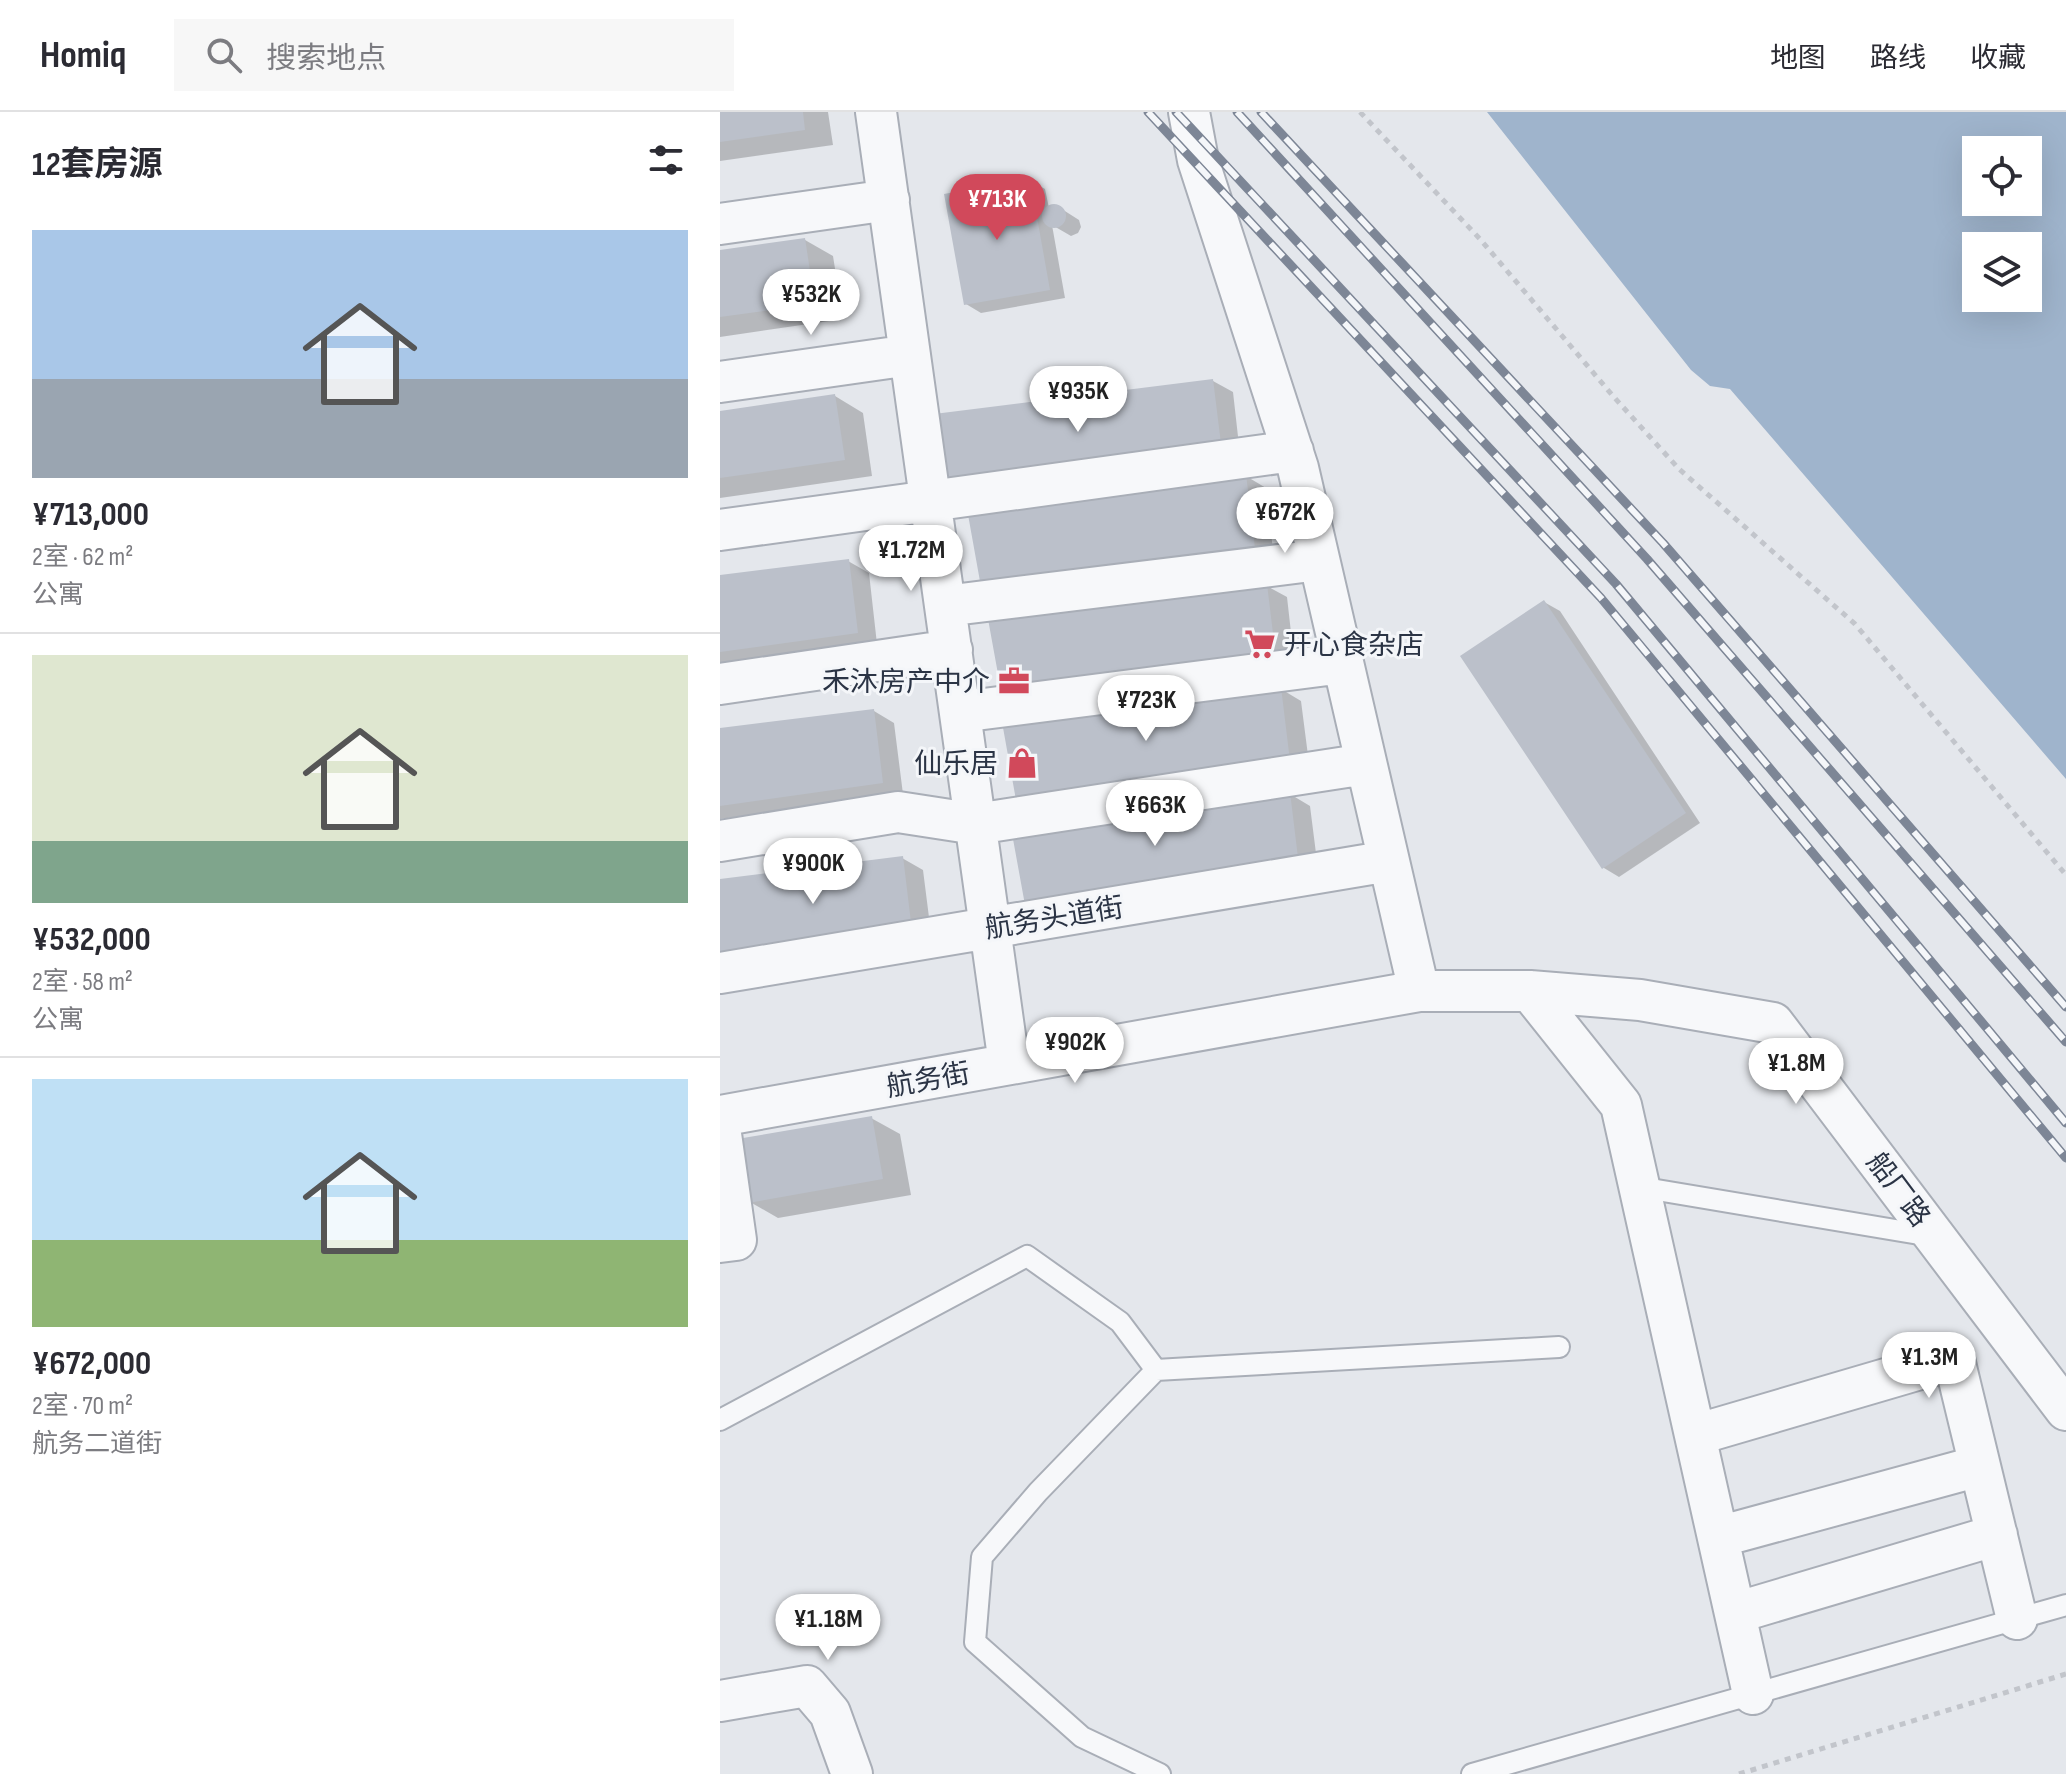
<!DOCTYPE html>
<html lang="zh">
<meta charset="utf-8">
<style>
body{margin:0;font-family:"Sofia Sans Condensed","Noto Sans SC",sans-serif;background:#f7f7f7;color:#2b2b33;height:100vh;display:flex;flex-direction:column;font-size:30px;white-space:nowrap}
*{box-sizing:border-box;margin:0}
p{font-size:26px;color:#7c7c81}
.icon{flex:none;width:44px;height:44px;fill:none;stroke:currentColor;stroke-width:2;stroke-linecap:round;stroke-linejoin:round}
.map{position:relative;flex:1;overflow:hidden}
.details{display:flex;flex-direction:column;background:#fff;width:720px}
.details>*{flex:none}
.tools{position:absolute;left:1242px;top:24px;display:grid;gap:16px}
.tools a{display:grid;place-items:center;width:80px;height:80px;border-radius:0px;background:#fff;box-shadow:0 8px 32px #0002;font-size:40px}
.price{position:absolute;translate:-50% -68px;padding:0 18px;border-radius:28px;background:#fff;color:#222;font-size:26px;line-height:52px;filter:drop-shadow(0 2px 4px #0008)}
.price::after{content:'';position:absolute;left:50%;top:48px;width:24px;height:18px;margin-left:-12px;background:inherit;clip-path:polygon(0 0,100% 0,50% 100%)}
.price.active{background:#d1495b;color:#fff}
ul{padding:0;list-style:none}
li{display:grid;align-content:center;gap:16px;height:424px;padding:0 32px}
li+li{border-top:2px solid #e1e1e2}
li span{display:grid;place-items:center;height:248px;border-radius:0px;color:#555}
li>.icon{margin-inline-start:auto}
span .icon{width:144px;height:144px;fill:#fffc;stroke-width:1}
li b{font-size:34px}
h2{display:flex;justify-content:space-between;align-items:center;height:96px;padding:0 32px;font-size:34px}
header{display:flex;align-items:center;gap:48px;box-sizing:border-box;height:112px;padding:0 40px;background:#fff;border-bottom:2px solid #e1e1e2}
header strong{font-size:38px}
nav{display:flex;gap:44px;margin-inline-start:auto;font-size:28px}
.search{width:560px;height:72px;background:#f7f7f7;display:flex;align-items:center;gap:20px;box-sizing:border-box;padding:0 28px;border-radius:0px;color:#7c7c81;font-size:30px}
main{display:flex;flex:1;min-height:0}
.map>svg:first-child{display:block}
.water{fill:#9fb4cc;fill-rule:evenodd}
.shadow{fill:#0003}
.building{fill:#bbc0ca}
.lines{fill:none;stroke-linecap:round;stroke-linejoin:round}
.lane-casing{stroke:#a9aeb7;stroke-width:24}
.street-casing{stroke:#a9aeb7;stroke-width:44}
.path{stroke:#c2c5cb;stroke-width:5;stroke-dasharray:6 6;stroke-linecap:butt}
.lane{stroke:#f7f8fa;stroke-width:20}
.street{stroke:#f7f8fa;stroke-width:40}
.rail-casing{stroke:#7d8696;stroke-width:9}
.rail{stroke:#f4f6f9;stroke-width:6;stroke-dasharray:18;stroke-linecap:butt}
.labels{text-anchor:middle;stroke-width:6;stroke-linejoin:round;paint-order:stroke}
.poi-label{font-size:28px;fill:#2b3445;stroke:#f4f6f9;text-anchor:end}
.street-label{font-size:28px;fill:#2b3445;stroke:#f4f6f9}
</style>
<header>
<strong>Homiq</strong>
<div class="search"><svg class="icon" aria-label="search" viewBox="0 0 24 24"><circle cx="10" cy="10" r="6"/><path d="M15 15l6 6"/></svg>搜索地点</div>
<nav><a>地图</a><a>路线</a><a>收藏</a></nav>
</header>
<main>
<section class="details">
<h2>12套房源<svg class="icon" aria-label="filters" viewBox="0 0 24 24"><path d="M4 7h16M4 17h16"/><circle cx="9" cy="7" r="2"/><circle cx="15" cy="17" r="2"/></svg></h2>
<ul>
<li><span style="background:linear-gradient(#a9c7e8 60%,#9aa5b1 0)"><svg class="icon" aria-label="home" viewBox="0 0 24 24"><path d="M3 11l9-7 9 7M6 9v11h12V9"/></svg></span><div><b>¥713,000</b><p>2室 · 62 m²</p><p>公寓</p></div></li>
<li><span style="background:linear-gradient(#dfe7d0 75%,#7fa58c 0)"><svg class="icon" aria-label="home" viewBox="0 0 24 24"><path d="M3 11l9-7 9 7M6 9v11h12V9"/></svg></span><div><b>¥532,000</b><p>2室 · 58 m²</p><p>公寓</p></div></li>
<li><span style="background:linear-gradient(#bfe0f5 65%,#8fb573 0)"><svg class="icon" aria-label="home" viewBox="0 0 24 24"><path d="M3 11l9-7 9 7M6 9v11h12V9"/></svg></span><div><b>¥672,000</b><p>2室 · 70 m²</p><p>航务二道街</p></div></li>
</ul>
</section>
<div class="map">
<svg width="1346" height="1662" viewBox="0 0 1346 1662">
<rect width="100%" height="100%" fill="#e4e7ec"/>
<!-- water -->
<path class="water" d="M767,0H1346V667L1010,277L990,274L971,258ZM1256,38H1308V90H1256ZM1256,134H1308V186H1256Z"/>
<!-- shadow -->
<path class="shadow" d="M0,0H108L113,33L0,49Z
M310,68L325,77L329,96L337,94L359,108L361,115L358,121L351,124L332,113L345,186L261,201L246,192Z
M85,128L113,144L123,207L0,225V140Z
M493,269L513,280L521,351L250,390Z
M115,284L143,301L152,364L0,386V301Z
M526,364L546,376L554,447L263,473Z
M128,449L149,461L157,532L0,554V465Z
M547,474L567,485L575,556L270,509Z
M824,490L840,499L980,711L899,765L884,756Z
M561,577L581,589L590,659L318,698Z
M154,599L174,611L183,682L0,707V618Z
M570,682L590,694L599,765L327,803Z
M182,746L203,758L212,829L0,769Z
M151,1006L180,1022L191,1083L58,1106L30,1090Z"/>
<!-- building -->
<path class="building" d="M0,0H83L85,18L0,30Z
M310,66L330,178L244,193L224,82Z
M322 104a12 12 0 1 1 24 0a12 12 0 1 1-24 0Z
M85,126L95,192L0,205V138Z
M493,267L502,340L228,380L214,302Z
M115,282L125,348L0,366V299Z
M526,362L535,436L261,475L247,397Z
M129,447L138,521L0,540V463Z
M547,472L556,546L282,584L268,507Z
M824,488L966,701L882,757L740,544Z
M561,575L570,649L296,688L282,610Z
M154,597L163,671L0,694V616Z
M570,680L579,754L305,793L291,716Z
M183,744L192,819L0,846V767Z
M152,1004L163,1067L28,1091L17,1027Z"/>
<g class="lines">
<defs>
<path id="lane" d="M919,1075L1211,1124
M0,1308L307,1144L400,1210L436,1258
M440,1662L362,1625L255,1530L262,1445L318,1380L436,1258L839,1235
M752,1662L1346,1493"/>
<path id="street" d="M156,0L289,952
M469,0L478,48L578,356L699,879
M0,112L169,88
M0,270L190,243
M0,418L573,339
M225,494L599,448
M0,572L232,538
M240,600L623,551
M0,729L178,700L256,712L646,652
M0,861L669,749
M810,879L901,993L1033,1582
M0,1004L699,879H810L920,888L1053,911L1346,1298
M0,1015L16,1128L0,1130
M975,1323L1234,1247L1297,1507
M998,1425L1259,1354
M1015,1501L1277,1423
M0,1589L87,1574L110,1601L132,1662"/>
</defs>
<!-- lane casing -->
<use href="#lane" class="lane-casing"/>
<!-- street casing -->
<use href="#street" class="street-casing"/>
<!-- path -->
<path class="path" d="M640,0L760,127L893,284L959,357L1135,512L1346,763
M1019,1662L1346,1562"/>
<!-- lane -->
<use href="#lane" class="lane"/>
<!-- street -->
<use href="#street" class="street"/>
<defs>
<path id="rail" d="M428,0L881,486L1346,1046
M456,0L896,472L1346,1011
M517,0L927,447L1346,930
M541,0L943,431L1346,895"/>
</defs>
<!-- rail casing -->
<use href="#rail" class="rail-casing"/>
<!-- rail -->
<use href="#rail" class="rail"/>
</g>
<!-- icons -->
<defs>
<symbol id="supermarket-bare" viewBox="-9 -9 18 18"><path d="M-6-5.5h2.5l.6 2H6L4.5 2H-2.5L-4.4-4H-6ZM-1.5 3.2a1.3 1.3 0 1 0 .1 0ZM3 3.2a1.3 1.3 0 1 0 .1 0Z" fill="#d1495b" stroke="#f4f6f9" stroke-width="2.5" paint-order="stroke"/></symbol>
<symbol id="office-bare" viewBox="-9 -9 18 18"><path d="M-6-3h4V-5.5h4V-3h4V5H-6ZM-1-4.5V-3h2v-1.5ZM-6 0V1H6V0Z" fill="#d1495b" stroke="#f4f6f9" stroke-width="2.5" paint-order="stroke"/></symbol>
<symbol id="shop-bare" viewBox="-9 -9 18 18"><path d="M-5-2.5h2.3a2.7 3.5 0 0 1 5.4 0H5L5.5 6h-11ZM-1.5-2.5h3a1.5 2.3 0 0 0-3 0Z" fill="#d1495b" stroke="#f4f6f9" stroke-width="2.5" paint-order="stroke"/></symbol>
</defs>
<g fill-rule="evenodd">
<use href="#supermarket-bare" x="518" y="510" width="44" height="44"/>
<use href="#office-bare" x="272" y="547" width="44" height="44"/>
<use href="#shop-bare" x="280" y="629" width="44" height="44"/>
</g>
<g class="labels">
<!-- poi labels -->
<g class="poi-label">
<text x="564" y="542" text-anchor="start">开心食杂店</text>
<text x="270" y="579">禾沐房产中介</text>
<text x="278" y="661">仙乐居</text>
</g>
<!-- street labels -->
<g class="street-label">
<text transform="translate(334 805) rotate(-9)" y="10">航务头道街</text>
<text transform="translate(208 967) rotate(-10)" y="10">航务街</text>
<text transform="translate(1179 1077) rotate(53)" y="10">船厂路</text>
</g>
</g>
</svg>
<div class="tools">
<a><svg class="icon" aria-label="locate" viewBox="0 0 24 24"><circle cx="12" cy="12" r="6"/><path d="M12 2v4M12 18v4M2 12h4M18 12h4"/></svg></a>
<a><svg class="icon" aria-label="layers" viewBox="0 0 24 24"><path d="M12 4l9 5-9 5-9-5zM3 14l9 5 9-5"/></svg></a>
</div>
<b class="price active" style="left:277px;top:130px">¥713K</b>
<b class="price" style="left:91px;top:225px">¥532K</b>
<b class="price" style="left:358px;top:322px">¥935K</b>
<b class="price" style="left:565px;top:443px">¥672K</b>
<b class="price" style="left:191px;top:481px">¥1.72M</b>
<b class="price" style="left:426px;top:631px">¥723K</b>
<b class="price" style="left:435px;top:736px">¥663K</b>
<b class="price" style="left:93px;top:794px">¥900K</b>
<b class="price" style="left:355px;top:973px">¥902K</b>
<b class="price" style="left:1076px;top:994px">¥1.8M</b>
<b class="price" style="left:1209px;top:1288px">¥1.3M</b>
<b class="price" style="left:108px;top:1550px">¥1.18M</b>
</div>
</main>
